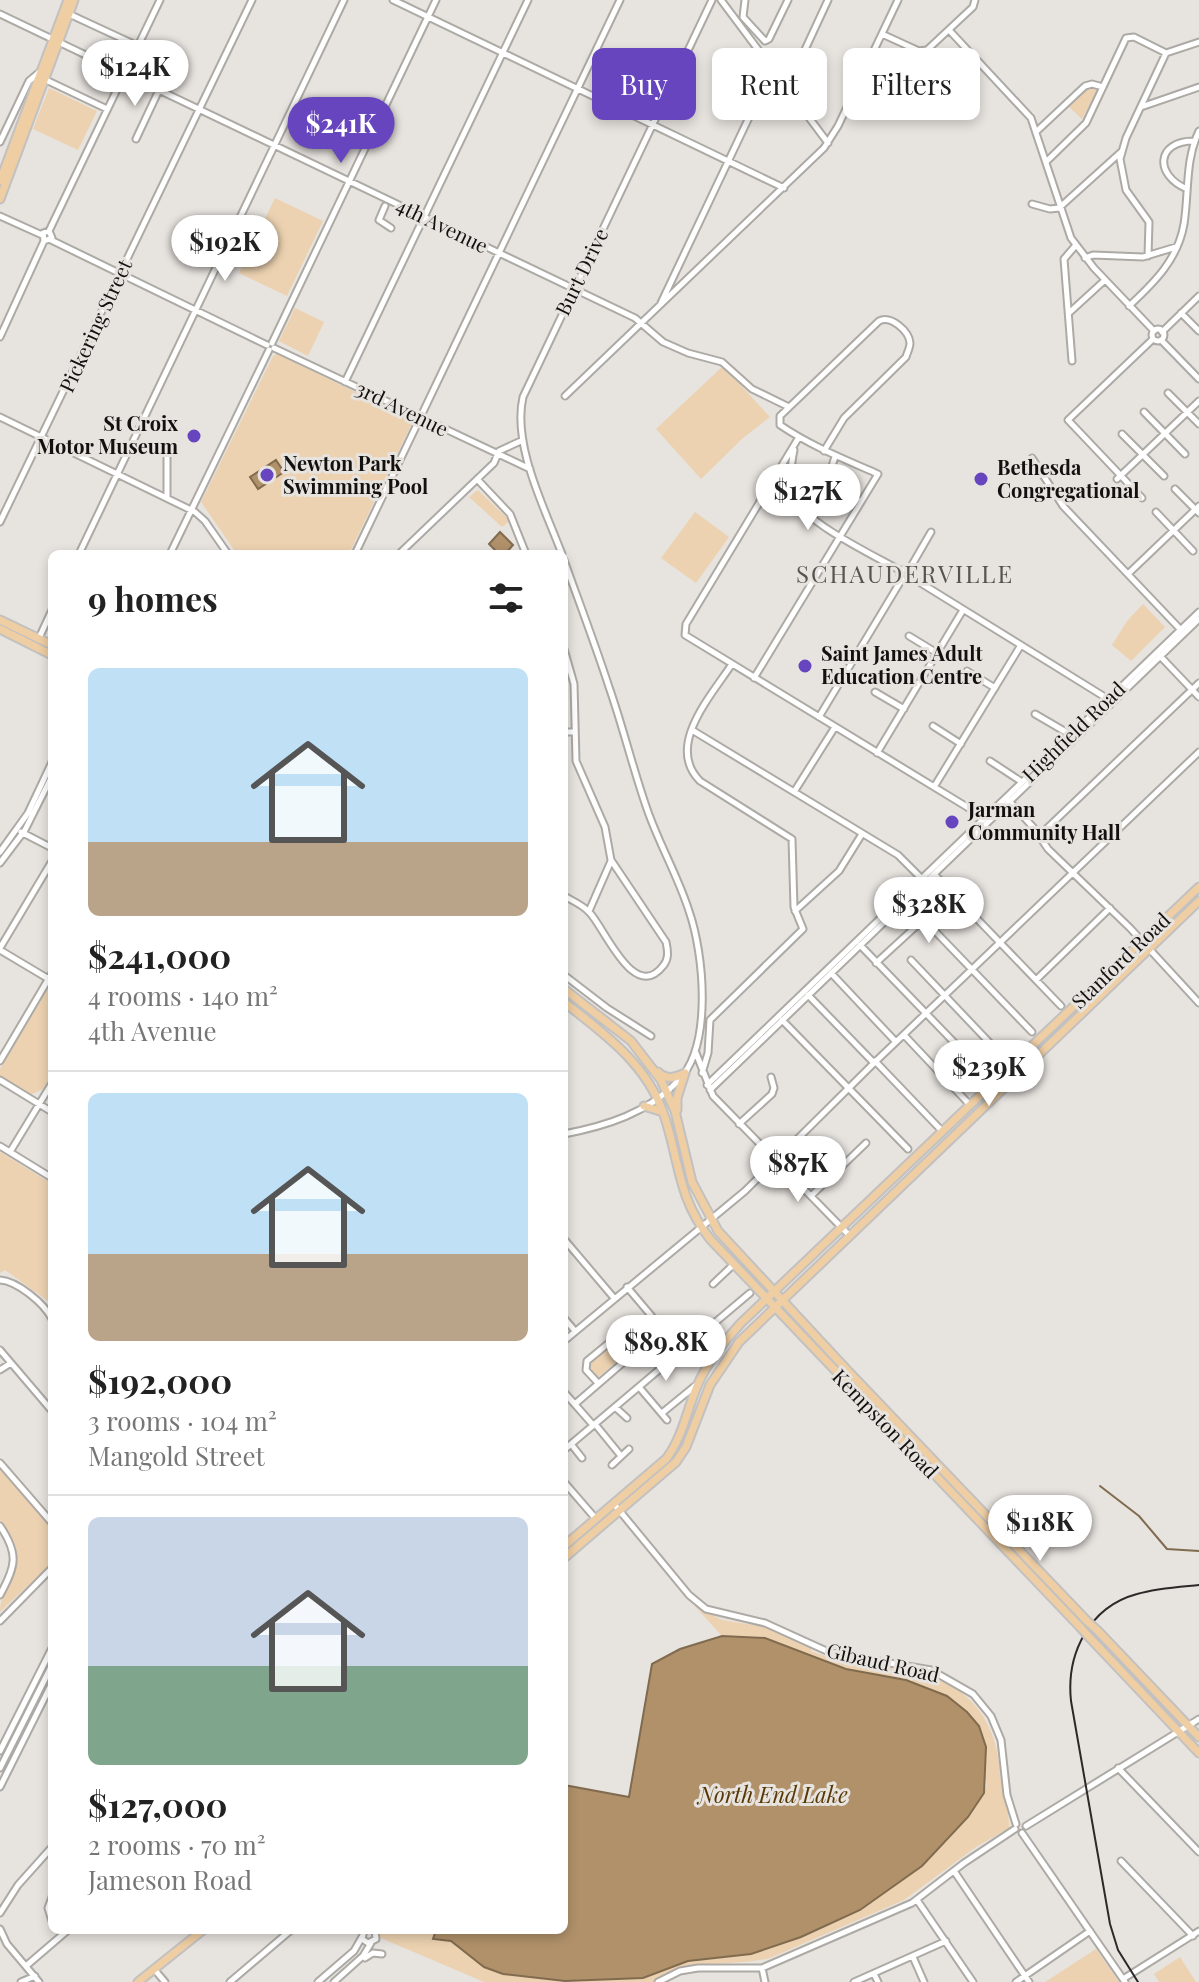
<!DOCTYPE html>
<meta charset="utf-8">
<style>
body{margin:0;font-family:"Playfair Display",serif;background:#f6f6f6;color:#222;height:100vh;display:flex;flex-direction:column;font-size:30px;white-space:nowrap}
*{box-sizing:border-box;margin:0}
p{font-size:26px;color:#767676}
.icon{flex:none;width:44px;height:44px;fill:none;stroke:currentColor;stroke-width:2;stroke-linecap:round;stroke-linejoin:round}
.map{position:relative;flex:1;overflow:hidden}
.sheet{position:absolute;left:48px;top:550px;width:520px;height:1384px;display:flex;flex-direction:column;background:#fff;border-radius:12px;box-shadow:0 4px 12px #0003}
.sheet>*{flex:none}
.guide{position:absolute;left:592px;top:48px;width:486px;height:72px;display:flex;gap:16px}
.price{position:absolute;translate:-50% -68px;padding:0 18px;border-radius:28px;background:#fff;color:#222;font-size:26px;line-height:52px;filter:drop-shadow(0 2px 4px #0008)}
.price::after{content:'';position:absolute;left:50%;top:48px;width:24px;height:18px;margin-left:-12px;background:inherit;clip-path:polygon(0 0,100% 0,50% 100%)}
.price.active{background:#6745be;color:#fff}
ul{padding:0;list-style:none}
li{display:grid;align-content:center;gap:16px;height:424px;padding:0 40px}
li+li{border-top:2px solid #e0e0e0}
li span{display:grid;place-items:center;height:248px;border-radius:12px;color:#555}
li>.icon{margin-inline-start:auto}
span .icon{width:144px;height:144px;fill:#fffc;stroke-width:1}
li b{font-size:34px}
h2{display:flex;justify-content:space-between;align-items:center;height:96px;padding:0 40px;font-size:34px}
.pill{padding:0 28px;border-radius:12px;background:#fff;box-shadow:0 4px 12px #0003;font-size:28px;line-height:72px}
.pill.active{background:#6745be;color:#fff}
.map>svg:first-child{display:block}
.green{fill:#ecd2b1}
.water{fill:#b0916a;stroke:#816b4f;stroke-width:2}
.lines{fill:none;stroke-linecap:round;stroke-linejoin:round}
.stream{stroke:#816b4f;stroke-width:2}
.minor-casing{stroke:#adaaa5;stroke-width:9}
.major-casing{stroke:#c2c1c1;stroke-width:11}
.minor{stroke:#fff;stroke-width:5}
.major{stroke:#efcea3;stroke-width:7}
.rail{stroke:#2c2928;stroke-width:2}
.major-bridge-casing{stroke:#c2c1c1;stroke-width:11;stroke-linecap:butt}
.major-bridge{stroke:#efcea3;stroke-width:7}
.poi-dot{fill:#6745be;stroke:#e7e3df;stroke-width:3}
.labels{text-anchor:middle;stroke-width:6;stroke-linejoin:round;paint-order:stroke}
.street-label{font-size:20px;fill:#131110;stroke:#e7e3df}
.poi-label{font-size:20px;font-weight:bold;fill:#131110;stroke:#e7e3df;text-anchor:start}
.water-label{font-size:22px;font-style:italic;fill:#573703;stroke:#e7e3df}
.quarter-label{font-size:24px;letter-spacing:2px;fill:#575450;stroke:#e7e3df}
</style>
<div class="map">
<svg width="1199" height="1982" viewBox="0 0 1199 1982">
<rect width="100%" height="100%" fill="#e7e3df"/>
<!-- green -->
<path class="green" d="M1087,87L1097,90L1082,119L1068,106Z
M49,88L97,111L78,150L33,129Z
M275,198L323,221L287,296L239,273Z
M295,308L324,322L308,356L279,341Z
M277,354L409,418L412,423L349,554H237L201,502L273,356Z
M723,366L770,417L743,438L701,479L656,429Z
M478,490L510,521L502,527L469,497Z
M695,512L729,537L696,583L661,558Z
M1143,604L1165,627L1131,661L1112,645L1127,621Z
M49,987L52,988V1074L43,1089L30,1095L0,1076V1069Z
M0,1152L52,1184V1304L5,1270L0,1273Z
M621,1336H624L634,1348L597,1378L588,1364Z
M0,1470L52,1528V1563L0,1612C0,1590 19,1574 17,1553C16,1538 4,1532 0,1520C0,1510 0,1482 0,1470Z
M694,1605L722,1620L765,1627L811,1647V1651C830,1659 845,1661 865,1663C937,1670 995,1691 1000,1774C1001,1787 1011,1819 1009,1828L976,1847L904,1900L770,1958C728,1968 691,1956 653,1982H484L381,1938L369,1930H431L437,1939L451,1941L483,1967L503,1974L565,1981L643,1978L688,1961L751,1954L801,1937L860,1910L984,1792L987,1785L967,1712L947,1696L906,1680L846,1669L765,1638L722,1636Z
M1096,1949L1119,1982H1045Z
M1180,1957L1196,1982H1159L1154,1974Z"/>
<!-- water -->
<path class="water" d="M276,460L284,472L258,489L250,477Z
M500,532L513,545L505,554H499L489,544Z
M722,1636L765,1638L846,1669L906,1680L947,1696L967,1712L979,1726L986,1747L984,1793L968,1817L922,1866L860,1910L801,1937L751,1954L688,1961L643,1978L565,1981L503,1974L484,1967L451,1941L433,1939L435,1933L431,1930H564V1785L629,1797L652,1664L680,1649Z"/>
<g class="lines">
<!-- stream -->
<path class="stream" d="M1100,1486L1139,1516L1167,1549L1199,1551"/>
<defs>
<path id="minor" d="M393,0L784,188
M721,0L828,143
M745,0L743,17L765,41L769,39L788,0
M0,14L635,318L663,342L688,353L722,362L752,389L789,407
M69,14L138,46
M949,30L1031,118L1071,238L1094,268L1154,331
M882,34L919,51L927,50L973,7L975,0
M46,80L107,109
M785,85L790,82L828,0
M1141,107L1199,87
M1037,131L1085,86L1092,84L1103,87
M136,139L159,90
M0,142L29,81L41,71
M1046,162L1086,123L1126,38L1134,37L1166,53L1199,42
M1187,189C1154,175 1156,141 1194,141
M1032,204L1050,209L1059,208L1121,152
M385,206L379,220L391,228
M0,216L42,235
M49,231L160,0
M51,240L267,345
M1148,256L1149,222L1126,190L1120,159L1126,138L1166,53
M1085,258L1093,255L1143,257L1176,247
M661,303L772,69
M1129,306C1155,282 1178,259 1184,224C1189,192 1185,160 1199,131
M1070,312L1105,280
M1181,313L1199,331
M1152 335a6 6 0 1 1 12 0a6 6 0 1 1-12 0Z
M1162,332L1199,296
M0,337L44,241L43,233L49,231L52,238L44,241
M1161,340L1199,379
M272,343L436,0
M274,348L530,469
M1072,361L1064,259L1076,245
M345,382L528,0
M1168,393L1199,424
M565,396L824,148L838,126L898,0
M1144,412L1185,454
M0,417L195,512L205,521L228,554
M1122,434L1164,476
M799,437L686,624L685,635L985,818
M794,450C790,469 789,488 800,505C814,527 877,557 901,571
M167,457V498
M835,457C824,485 840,489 861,502
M1032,458L1063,506L1180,629
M477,479L510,514L526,554
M1117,479L1199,401
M1175,489L1199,513
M1142,498L1068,420L1153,339
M1156,512L1193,551
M0,522L252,0
M79,554L344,0
M170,554L269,350
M355,554L620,0
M399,554L494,463L499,451L523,440
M562,554C545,509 512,445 523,397L712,0
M564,560C579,602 595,644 609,687C623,727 633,769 647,809C659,844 678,876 689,911C704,954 713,1046 678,1081C648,1113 606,1126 564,1134
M900 575a6 6 0 1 1 12 0a6 6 0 1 1-12 0Z
M909,570L931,532
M1128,574L1199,506
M911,577L1108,699
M909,636L937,653
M39,638L52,610
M564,649L574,684L576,761L605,827L611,860L666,942C668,951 669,959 663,966C634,1003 605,929 590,913C583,905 573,901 564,896
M1160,656L1199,697
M967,671L995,688
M754,678L878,474C844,459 811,446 780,425V416L879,321C891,315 909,331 910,343C910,348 907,353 906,357L844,418L824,451
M875,692L904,709
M1035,714L1071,735
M819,717L902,579
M933,726L961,744
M692,730L898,855L921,878
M564,732H574
M877,753L963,610
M990,761L1022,782
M934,787L1021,645
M794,792L835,727
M1009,801L1033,827L1048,849L1130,928L1199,1003
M21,832L52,848
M1040,835L1199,683
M0,852L28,813L52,762
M0,863L25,830L52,776
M934,874L1061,1006
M906,901L1032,1032
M589,911L611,861
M795,911L839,871L862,834
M860,945L1000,1090
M0,948L52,861
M0,950L52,981
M911,960L1006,1060
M876,963L924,919
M831,973L896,1042
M564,975L607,1008L651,1036
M1036,980L1110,908
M808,995L874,1063
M782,1020L908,1149
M904,1035L970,1105
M696,1053L713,1096L849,1235
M0,1061L52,973
M875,1061L942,1131
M702,1073L708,1053L710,1020L803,929L794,907L792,839L700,781C665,746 711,696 732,664
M0,1080L52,1112
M707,1085L1199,612
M710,1090L1199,619
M739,1124L772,1094L774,1088L771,1077
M0,1146L52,1178
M10,1152L52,1083
M811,1196L866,1143
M564,1239L614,1298
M0,1280C17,1281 44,1303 52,1319
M713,1284L733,1265
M627,1287L681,1351
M564,1318L575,1331
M564,1341L745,1191L874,1063L1199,752
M0,1350L52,1411
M0,1370L11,1363
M598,1383L586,1370L587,1361L621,1333L626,1334L639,1349
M639,1387L667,1420
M564,1392L593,1425
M575,1404L662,1329
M615,1407L627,1418
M662,1413L695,1386
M595,1424L621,1456
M571,1444L582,1458
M564,1450L750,1293
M0,1463L52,1523
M612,1465L629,1449
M564,1482L596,1519
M614,1504L689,1595L706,1609L765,1623L831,1653L931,1670L973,1694L991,1716L1001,1740L1007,1795L1016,1824
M0,1526C19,1554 16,1566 0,1595
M0,1621L52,1568
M0,1751L52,1648
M0,1768L52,1665
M1118,1768L1199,1852
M0,1787L52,1683
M1026,1826L1199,1719
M1022,1833L1125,1982
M1121,1861L1193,1936
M954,1871L1029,1982
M52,1897L48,1908L52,1921
M917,1900L973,1982
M0,1913L18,1885L52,1847
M0,1929L7,1944L39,1982
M364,1930L362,1939L368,1943L376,1939L375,1930
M913,1957L924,1982
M365,1958L373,1953L382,1954
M26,1966L68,1930
M762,1968L765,1982
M154,1969L165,1982
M874,1974L878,1982
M1123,1979L1199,1931
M21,1982L35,1976
M230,1982L291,1930
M318,1982L354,1951L362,1937
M334,1982L363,1956L371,1943
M658,1982L680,1971L698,1968H762L912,1903L964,1863L1015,1829
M854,1982L946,1941
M1016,1982L1090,1931"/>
<path id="major" d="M0,181L68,0
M0,199L74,0
M0,620L52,645
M0,629L52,655
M564,989L631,1041L661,1080L675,1111L692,1182L718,1231L847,1370L1088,1622
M564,1002C603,1033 645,1062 663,1112C680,1160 676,1195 710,1239L1081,1628
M658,1072C666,1080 675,1078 685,1073
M644,1106L663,1112
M677,1110V1098L685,1073
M564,1546L666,1459C683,1437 687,1409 698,1384C708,1361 724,1342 741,1323L1199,887
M564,1558L676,1462L686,1447L710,1385L739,1342L1199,901
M1098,1631L1199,1737
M1090,1638L1199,1753
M138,1982L203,1930"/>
</defs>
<!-- minor casing -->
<use href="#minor" class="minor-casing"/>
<!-- major casing -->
<use href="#major" class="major-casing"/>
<!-- minor -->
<use href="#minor" class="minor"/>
<!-- major -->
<use href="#major" class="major"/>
<!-- rail -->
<path class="rail" d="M1138,1982L1118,1950L1110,1924L1071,1701C1066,1654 1089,1607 1137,1594C1157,1588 1178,1587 1199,1585"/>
<defs>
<path id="major-bridge" d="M1088,1622L1098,1631
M1081,1628L1090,1638"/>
</defs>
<!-- major-bridge casing -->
<use href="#major-bridge" class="major-bridge-casing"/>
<!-- major-bridge -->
<use href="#major-bridge" class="major-bridge"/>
</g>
<!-- markers -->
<g class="poi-dot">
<circle cx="194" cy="436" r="8"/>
<circle cx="267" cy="475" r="8"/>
<circle cx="981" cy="479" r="8"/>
<circle cx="805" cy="666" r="8"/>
<circle cx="952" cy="822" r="8"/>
</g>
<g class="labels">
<!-- street labels -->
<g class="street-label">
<text transform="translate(442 226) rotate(26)" y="7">4th Avenue</text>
<text transform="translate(582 272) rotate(-64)" y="7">Burt Drive</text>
<text transform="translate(96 326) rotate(-65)" y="7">Pickering Street</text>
<text transform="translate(402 409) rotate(26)" y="7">3rd Avenue</text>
<text transform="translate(1074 732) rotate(-44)" y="7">Highfield Road</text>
<text transform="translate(1121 961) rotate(-44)" y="7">Stanford Road</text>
<text transform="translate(885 1424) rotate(46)" y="7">Kempston Road</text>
<text transform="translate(883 1663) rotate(13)" y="7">Gibaud Road</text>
</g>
<!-- poi labels -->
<g class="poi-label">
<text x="178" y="431" text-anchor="end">St Croix<tspan x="178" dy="23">Motor Museum</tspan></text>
<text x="283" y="471">Newton Park<tspan x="283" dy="23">Swimming Pool</tspan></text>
<text x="997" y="475">Bethesda<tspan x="997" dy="23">Congregational</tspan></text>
<text x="821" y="661">Saint James Adult<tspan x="821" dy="23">Education Centre</tspan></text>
<text x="968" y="817">Jarman<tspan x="968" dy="23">Community Hall</tspan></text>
</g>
<!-- water labels -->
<g class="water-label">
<text x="773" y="1803">North End Lake</text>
</g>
<!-- quarter labels -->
<g class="quarter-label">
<text x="905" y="583">SCHAUDERVILLE</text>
</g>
</g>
</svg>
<b class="price" style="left:135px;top:108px">$124K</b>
<b class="price active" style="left:341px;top:165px">$241K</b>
<b class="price" style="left:225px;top:283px">$192K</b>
<b class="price" style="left:808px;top:532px">$127K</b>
<b class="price" style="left:929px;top:945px">$328K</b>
<b class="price" style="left:989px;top:1108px">$239K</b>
<b class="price" style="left:798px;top:1204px">$87K</b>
<b class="price" style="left:666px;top:1383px">$89.8K</b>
<b class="price" style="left:1040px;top:1563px">$118K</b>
<div class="guide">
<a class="pill active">Buy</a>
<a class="pill">Rent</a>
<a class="pill">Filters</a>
</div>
<section class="sheet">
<h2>9 homes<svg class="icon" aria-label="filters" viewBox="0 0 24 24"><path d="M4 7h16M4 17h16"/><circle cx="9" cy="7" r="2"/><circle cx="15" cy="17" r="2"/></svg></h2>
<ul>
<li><span style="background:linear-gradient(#bfe0f5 70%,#b9a48a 0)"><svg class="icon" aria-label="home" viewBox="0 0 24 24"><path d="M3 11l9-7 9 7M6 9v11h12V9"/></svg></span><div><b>$241,000</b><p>4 rooms · 140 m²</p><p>4th Avenue</p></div></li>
<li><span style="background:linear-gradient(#bfe0f5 65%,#b9a48a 0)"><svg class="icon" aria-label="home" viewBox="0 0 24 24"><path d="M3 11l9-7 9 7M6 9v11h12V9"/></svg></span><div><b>$192,000</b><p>3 rooms · 104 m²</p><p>Mangold Street</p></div></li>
<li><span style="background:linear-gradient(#c9d6e8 60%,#7fa58c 0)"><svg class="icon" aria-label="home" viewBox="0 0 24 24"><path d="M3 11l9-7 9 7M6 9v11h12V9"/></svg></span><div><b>$127,000</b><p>2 rooms · 70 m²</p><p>Jameson Road</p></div></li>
</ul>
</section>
</div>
